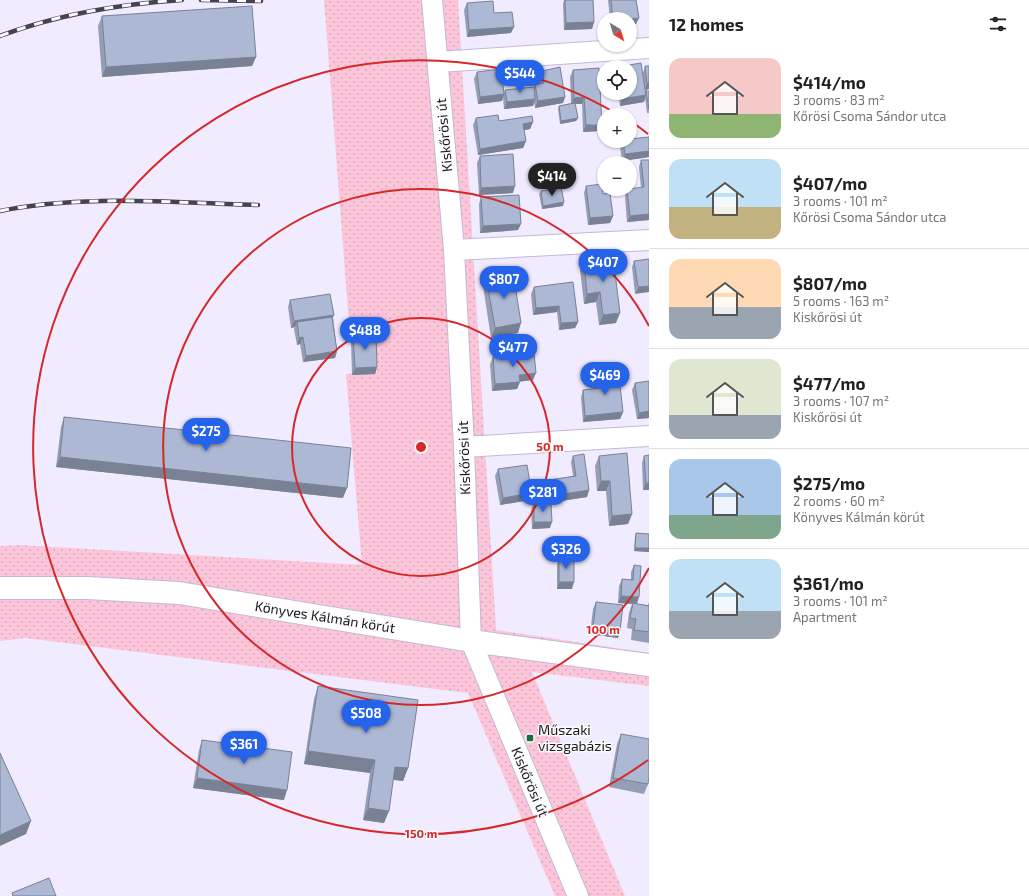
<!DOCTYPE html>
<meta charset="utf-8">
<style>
body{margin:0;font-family:"Exo 2",sans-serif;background:#f2f2f2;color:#202124;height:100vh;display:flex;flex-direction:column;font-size:15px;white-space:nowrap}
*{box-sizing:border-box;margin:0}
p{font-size:13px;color:#757577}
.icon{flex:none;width:22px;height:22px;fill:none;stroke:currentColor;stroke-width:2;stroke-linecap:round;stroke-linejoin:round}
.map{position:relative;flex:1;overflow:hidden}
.drawer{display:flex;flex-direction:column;background:#fff;width:380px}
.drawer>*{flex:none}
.needle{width:26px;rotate:142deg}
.fabs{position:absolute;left:597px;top:12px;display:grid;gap:8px}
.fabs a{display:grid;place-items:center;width:40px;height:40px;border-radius:50%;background:#fff;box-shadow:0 1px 3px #0004;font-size:20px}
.price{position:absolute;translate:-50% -34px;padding:0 9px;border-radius:14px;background:#2563eb;color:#fff;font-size:13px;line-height:26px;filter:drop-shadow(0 1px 2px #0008)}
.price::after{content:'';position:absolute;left:50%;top:24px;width:12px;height:9px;margin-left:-6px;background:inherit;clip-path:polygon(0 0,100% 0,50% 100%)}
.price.on{background:#222;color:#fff}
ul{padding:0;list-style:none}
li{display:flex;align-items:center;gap:12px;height:100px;padding:0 20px}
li+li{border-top:1px solid #e0e0e0}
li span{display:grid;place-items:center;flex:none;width:112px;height:80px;border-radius:12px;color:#555}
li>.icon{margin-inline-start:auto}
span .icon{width:48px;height:48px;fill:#fffc;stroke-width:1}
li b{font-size:17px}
h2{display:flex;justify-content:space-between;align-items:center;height:48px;padding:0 20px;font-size:17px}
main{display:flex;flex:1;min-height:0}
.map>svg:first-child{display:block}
.grass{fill:url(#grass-dots)}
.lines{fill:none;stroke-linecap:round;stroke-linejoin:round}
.street-casing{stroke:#c2b9d8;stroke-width:22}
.secondary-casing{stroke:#c2b9d8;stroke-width:24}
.street{stroke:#fff;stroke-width:20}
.secondary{stroke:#fff;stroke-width:22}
.rail-casing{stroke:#46424f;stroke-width:4.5}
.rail{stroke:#fbfbfb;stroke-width:3;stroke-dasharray:9;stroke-linecap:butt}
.wall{fill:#959eb7}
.shaded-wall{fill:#798195}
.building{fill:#adb8d5;stroke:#798195}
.ring{fill:none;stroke:#d62828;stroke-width:2}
.poi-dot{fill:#147045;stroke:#fbfbfb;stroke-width:1.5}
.labels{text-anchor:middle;stroke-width:3;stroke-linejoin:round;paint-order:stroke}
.street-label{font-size:14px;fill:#1b1823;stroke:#fbfbfb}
.poi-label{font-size:14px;fill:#1b1823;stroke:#fbfbfb;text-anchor:start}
.centre{fill:#d62828;stroke:#fbfbfb;stroke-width:2}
.ring-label{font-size:12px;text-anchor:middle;font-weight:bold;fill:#d62828;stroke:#fbfbfb;stroke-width:3;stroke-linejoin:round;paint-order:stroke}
</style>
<main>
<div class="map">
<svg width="649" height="896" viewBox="0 0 649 896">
<defs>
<pattern id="grass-dots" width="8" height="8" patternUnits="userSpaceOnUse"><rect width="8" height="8" fill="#fdc5da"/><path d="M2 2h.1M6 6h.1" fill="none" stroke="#d8a8bb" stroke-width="1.8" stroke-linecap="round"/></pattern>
</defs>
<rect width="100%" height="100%" fill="#f0ebfe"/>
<!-- grass -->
<path class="grass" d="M324,0H458L496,630L649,653V686L532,672L625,896H555L468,693L25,638L0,641V546L20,545L362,565L346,374L377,372L370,334L350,336Z"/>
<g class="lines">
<defs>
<path id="street" d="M432,0L454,250L464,447L471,641L578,896
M438,62L649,48
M454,250L649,240
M464,447L649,436"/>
<path id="secondary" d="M0,588H87L179,593L471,641L649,665"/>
</defs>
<!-- street casing -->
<use href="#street" class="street-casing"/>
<!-- secondary casing -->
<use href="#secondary" class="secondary-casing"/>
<!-- street -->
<use href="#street" class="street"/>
<!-- secondary -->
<use href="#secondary" class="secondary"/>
<defs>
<path id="rail" d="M201,0L261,1
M0,36C59,14 119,4 182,0
M0,211C85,194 172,203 258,205"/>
</defs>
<!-- rail casing -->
<use href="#rail" class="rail-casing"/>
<!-- rail -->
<use href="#rail" class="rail"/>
</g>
<!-- wall -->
<path class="wall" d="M564,0H593L594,22L592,29L564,30L563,4Z
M608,0H636L639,18L636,24L630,19H610Z
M467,3L494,13L511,33L467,37L464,10Z
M102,16L256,57L252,66L102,77L98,26Z
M645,66L649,89L645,90L646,93V91L649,113H647L645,97L644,102L620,106L618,93H630L643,73Z
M573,70L600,131L583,132L582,104H575L578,118L576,121L560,124L558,109L559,106L571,103L570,77Z
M542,71L565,97L563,103L535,108L534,102L533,106L504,109L503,97L502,101L478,104L474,79L477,72L504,93L505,90L534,87L535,84L541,83L540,77Z
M476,118L499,121L533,122L530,129L524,130L526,141L523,148L478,155L473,125Z
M649,137V157L622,161L620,147L623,141H630Z
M480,156L513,193L479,195L477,163Z
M641,160H649V220L627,222L625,196L627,189L641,188L639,167Z
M586,186L613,216L610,223L588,225L584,193Z
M541,191L563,206L542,209L539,194Z
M481,197L518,230L480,233L479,204Z
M649,259L635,294L632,267L634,261Z
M584,260L616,323L599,325L596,302L584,304L580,270Z
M486,276L518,333L491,338L483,286Z
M573,282L578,322L575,328L559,330L557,312L533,315L531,294L534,287Z
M290,300L333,317L337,351L335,358L303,362L300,344L297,345L294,329L295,327L291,328L288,307Z
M353,335L377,367L375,374L352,375L351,342Z
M493,357L533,380L520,381L517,389L492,391L490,364Z
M605,368L623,412L620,419L583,422L581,397L583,390L604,388L603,375Z
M649,381V418L637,419L632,390L635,383Z
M64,417L343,498L56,467L61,427Z
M649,455V490H643L642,463L644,456Z
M573,456L589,490L587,497L549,503L550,528L532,529L531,510L533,505H531L530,500L500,505L495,476L498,469L530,483L573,476L571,462Z
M599,456L632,514L628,524L609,526L606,491H597L595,466Z
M636,533L649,534V552L634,551L635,536Z
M559,558L572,589H557V565Z
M634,565L637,604L648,605L649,602V643L631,640L632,629L627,628L629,613L632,604L618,603L619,586L622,579L631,580V572Z
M596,602L620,631L618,638L590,634L593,609Z
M318,686L408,768L403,781L393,780L384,823L363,820L370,773L304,764L314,699Z
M621,734L648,784L644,794L609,787L617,744Z
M202,740L284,800L193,788L199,750Z"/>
<!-- shaded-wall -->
<path class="shaded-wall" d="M639,18L636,24L630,25V19Z
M594,22L592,29L564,30L566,23Z
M514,27L511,33L467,37L469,30Z
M256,57L252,66L102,77L106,67Z
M647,83H649V89L645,90Z
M504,94L502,101L478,104L480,97Z
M646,95L644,102L620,106L622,99Z
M565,97L563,103L535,108L538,101Z
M584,97L582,104H571L574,98Z
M535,99L533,106L504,109L507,102Z
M578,118L576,121L560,124L561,121Z
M533,122L530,129L521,131L523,124Z
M586,125H602L600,131L583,132Z
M526,141L523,148L478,155L480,149Z
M649,151V157L622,161L625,154Z
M515,186L513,193L479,195L481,188Z
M564,202L563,206L542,209L543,206Z
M649,214V220L627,222L630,216Z
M613,216L610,223L588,225L590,218Z
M521,224L518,230L480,233L483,226Z
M649,286V292L635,294L638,287Z
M600,292L596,302L584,304L587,294Z
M559,306L557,312L533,315L536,308Z
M620,313L616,323L599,325L603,315Z
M334,315L331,322H297L295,327L291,328L294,321Z
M578,322L575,328L559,330L561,323Z
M521,323L518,333L491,338L495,328Z
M303,337L300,344L297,345L299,338Z
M337,351L335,358L303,362L306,356Z
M377,367L375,374L352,375L355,368Z
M536,373L533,380L517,382L519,375Z
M520,382L517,389L492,391L495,384Z
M649,411V418L637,419L639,413Z
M623,412L620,419L583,422L585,416Z
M60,457L347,488L343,498L56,467Z
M601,481H610L606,491H597Z
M646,483H649V490H643Z
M589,490L587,497L534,505V503L533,505H531L533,499Z
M532,493L530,500L500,505L503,498Z
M632,514L628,524L609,526L612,516Z
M534,522H552L550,528L532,529Z
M635,548H649V552L634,551Z
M559,582H574L572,589H557Z
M621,596L639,597L637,604L618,603Z
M593,628L620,631L618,638L590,634Z
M308,751L375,760L370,773L304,764Z
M395,767L408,768L403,781L391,779Z
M197,778L287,790L284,800L193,788Z
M368,808L389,811L384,823L363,820Z
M31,821L26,834L0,846V835Z"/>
<!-- building -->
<path class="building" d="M565,0H593L594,22L566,23Z
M611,0H636L639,18L629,19H613Z
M493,1L494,13L512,12L514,27L469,30L467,3Z
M252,6L256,57L106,67L102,16Z
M641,63L646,95L622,99L621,93H630V67H617Z
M645,66H649V83H647Z
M560,67L565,97L538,101L535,84L544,83L542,71Z
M599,68L602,125H586L584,97L574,98L573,70Z
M501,69L504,94L480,97L477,72Z
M534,87L535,99L507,102L505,90Z
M646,91H649V110Z
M575,103L578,118L561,121L559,106Z
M498,115L499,121L532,116L533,122L523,124L526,141L480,149L476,118Z
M649,137V151L625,154L623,141H630V139Z
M513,154L515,186L481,188L480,156Z
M641,160H649V214L630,216L627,189L644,187Z
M602,184L603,194L610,193L613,216L590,218L586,186Z
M561,187L564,202L543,206L541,191Z
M519,195L521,224L483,226L481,197Z
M613,257L620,313L603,315L600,292L587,294L584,260Z
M649,259V286L638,287L634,261Z
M513,272L521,323L495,328L486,276Z
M573,282L578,322L561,323L559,306L536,308L534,287Z
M330,294L334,315L294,321L290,300Z
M332,317L337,351L306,356L303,337L299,338L297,322Z
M376,334L377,367L355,368L353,335Z
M534,353L536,373L519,375L520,382L495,384L493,357Z
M618,367L623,412L585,416L583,390L607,387L605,368Z
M649,381V411L639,413L635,383Z
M64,417L351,448L347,488L60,457Z
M627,453L632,514L612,516L610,481H601L599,456Z
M584,454L589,490L533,499L532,493L503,498L498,469L527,465L530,483L576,476L573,456Z
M649,455V483H646L644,456Z
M534,503H551L552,522H534Z
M636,533L649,534V548H635Z
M559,558H574V582H559Z
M634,565L641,566L639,597L621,596L622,579L633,580Z
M596,602L623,605L620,631L593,628Z
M633,603L649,606V632L634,630L636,619L630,618Z
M318,686L418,700L408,768L395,767L389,811L368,808L375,760L308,751Z
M621,734L649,739V776L648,784L613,778Z
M202,740L292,752L287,790L197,778Z
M0,753L31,821L0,835Z
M49,878L56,896H13L12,893Z"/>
<!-- distance rings -->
<g class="ring">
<circle cx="421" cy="447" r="129"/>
<path d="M649 568A258 258 0 1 1 649 326"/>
<path d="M648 760A387 387 0 1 1 617 114M632 122A387 387 0 0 1 648 134"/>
</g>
<!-- markers -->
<rect class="poi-dot" x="526" y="734" width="8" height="8" rx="2"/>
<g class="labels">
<!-- street labels -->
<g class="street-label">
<text transform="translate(444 135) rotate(-95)" y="5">Kiskőrösi út</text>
<text transform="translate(464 458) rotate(-92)" y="5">Kiskőrösi út</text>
<text transform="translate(325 617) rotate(9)" y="5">Könyves Kálmán körút</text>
<text transform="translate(530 782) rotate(67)" y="5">Kiskőrösi út</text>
</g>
<!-- poi labels -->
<g class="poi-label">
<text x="538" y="735">Műszaki<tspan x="538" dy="16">vizsgabázis</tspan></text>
</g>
</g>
<circle cx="421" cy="447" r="6" class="centre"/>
<g class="ring-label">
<text x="550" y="451">50 m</text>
<text x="603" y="634">100 m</text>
<text x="421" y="838">150 m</text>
</g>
</svg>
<div class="fabs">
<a><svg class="needle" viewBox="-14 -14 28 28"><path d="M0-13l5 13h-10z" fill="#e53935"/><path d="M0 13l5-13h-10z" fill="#757577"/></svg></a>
<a><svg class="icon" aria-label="locate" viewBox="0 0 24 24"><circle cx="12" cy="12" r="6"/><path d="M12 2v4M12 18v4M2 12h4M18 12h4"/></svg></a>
<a>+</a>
<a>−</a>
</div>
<b class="price" style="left:520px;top:94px">$544</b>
<b class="price on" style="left:552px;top:197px">$414</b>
<b class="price" style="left:603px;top:283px">$407</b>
<b class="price" style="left:504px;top:300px">$807</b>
<b class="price" style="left:365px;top:351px">$488</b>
<b class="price" style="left:513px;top:368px">$477</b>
<b class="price" style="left:605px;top:396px">$469</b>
<b class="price" style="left:206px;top:452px">$275</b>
<b class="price" style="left:543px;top:513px">$281</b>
<b class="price" style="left:566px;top:570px">$326</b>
<b class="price" style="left:366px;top:734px">$508</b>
<b class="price" style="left:244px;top:765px">$361</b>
</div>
<section class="drawer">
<h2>12 homes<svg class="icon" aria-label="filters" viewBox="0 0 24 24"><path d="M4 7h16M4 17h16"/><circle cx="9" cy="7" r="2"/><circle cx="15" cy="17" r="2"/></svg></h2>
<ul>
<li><span style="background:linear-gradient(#f6c9c9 70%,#8fb573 0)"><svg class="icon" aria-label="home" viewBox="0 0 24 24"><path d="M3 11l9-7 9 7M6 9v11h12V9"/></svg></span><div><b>$414/mo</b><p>3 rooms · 83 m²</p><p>Kőrösi Csoma Sándor utca</p></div></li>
<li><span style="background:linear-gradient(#bfe0f5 60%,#c2b280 0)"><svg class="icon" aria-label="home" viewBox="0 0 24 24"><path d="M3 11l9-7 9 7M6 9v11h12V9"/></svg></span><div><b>$407/mo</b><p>3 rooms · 101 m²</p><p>Kőrösi Csoma Sándor utca</p></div></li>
<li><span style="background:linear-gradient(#ffd9b3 60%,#9aa5b1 0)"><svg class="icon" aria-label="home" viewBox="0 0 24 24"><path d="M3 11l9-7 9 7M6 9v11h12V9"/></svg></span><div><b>$807/mo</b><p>5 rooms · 163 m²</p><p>Kiskőrösi út</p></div></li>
<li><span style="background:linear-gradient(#dfe7d0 70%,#9aa5b1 0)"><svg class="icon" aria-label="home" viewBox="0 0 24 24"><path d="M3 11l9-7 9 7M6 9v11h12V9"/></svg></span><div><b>$477/mo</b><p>3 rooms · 107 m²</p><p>Kiskőrösi út</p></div></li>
<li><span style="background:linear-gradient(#a9c7e8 70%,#7fa58c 0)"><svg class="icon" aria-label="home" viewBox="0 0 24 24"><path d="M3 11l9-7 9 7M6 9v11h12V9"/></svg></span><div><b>$275/mo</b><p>2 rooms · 60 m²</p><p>Könyves Kálmán körút</p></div></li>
<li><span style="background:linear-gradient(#bfe0f5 65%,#9aa5b1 0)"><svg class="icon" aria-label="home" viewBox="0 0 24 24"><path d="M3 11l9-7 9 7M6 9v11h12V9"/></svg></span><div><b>$361/mo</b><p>3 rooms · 101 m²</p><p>Apartment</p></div></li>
</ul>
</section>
</main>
